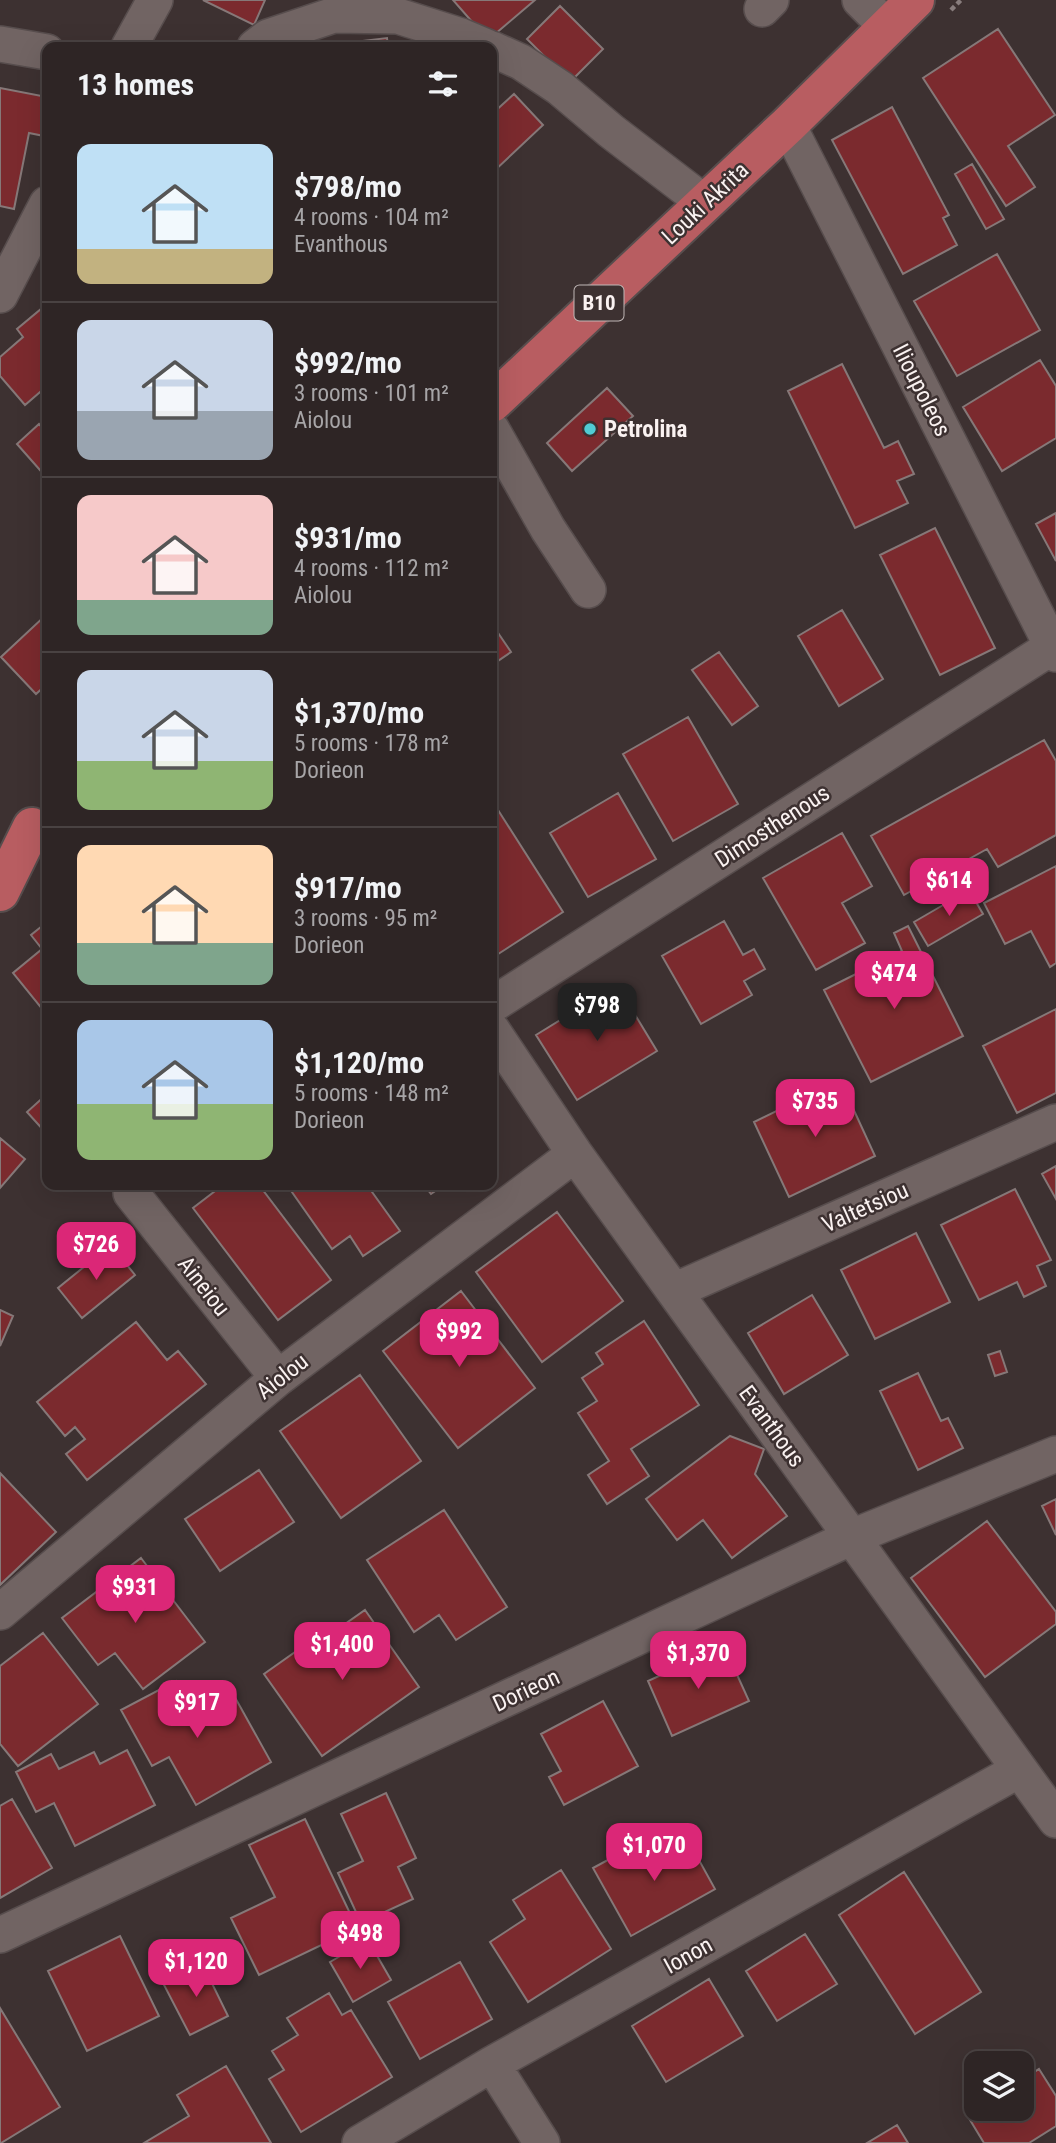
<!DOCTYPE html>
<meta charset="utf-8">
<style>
body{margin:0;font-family:"Roboto Condensed",sans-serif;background:#3a3132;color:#f1f3f6;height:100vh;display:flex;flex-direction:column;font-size:26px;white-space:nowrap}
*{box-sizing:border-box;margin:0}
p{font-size:23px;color:#a7a5a7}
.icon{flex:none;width:38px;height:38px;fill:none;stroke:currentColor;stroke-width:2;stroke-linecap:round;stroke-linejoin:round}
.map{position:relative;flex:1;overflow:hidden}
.sheet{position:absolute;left:42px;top:42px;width:455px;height:1148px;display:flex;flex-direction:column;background:#2e2525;border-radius:14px;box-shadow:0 7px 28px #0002,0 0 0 2px #494242}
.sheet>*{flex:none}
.controls{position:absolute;left:964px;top:2051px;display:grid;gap:14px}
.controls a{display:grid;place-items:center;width:70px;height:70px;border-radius:14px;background:#2e2525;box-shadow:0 7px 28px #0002,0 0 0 2px #494242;font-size:35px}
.price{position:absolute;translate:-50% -60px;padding:0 16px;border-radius:14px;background:#db2777;color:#fff;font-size:23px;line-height:46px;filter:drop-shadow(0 2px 4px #0008)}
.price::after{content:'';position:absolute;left:50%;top:42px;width:21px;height:16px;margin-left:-10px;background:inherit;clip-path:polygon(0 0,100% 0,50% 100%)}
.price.active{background:#222;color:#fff}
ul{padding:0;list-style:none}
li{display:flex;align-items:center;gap:21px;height:175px;padding:0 35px}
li+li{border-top:2px solid #494242}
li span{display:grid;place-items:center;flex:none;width:196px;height:140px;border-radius:14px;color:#555}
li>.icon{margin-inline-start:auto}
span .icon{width:84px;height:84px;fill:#fffc;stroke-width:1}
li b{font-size:30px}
h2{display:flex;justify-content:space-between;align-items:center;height:84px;padding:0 35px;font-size:30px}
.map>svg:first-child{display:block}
.building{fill:#7b2a2e;stroke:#867878;stroke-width:2}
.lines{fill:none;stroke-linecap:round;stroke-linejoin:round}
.minor-casing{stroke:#574d4d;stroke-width:38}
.major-casing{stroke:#574d4d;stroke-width:42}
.path{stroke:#887d7d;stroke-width:4.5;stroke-dasharray:5 3.5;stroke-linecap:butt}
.minor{stroke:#716463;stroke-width:35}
.major{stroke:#b85d61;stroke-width:38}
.poi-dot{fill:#51ccd4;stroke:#3d3131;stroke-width:2.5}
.labels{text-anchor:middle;stroke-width:5;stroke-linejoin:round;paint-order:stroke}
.shield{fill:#3d3131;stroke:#c1b8b7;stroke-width:2}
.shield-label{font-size:21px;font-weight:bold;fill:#faf2f1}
.street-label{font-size:23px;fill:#faf2f1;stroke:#3d3131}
.poi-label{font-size:23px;font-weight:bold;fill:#faf2f1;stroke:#3d3131;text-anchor:start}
</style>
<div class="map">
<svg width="1056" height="2143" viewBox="0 0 1056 2143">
<rect width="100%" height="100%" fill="#3d3131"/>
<!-- building -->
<path class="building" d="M203,0H265L254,25Z
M453,0H535L488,40Z
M560,6L603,49L570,82L527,39Z
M998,29L1055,115L1008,146L1035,187L1006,206L923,78Z
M387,38L388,47H354L353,42Z
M0,88L47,97V121L44,136L29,133L14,209L0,206Z
M514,94L543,125L492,173V114Z
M892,107L949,215L943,218L957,245L903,274L832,140Z
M972,164L1004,219L986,229L955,174Z
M997,254L1040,330L957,376L914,301Z
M47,304V386L25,405L0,376V357L23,337L17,329Z
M1040,360L1056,386V438L1002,471L963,407Z
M842,364L884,448L898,441L914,474L897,481L908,503L855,528L788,391Z
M607,388L633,416L572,471L547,443Z
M39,424L47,433V478L17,444Z
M1056,513V561L1036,524Z
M935,528L995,648L940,675L880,555Z
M842,610L883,679L839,706L798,636Z
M47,614V684L36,694L1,657Z
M492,624L511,652L492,665Z
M719,652L758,706L732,725L692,670Z
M688,717L738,804L673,841L623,754Z
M1044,740L1056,761V835L998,867L987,849L904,895L871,836Z
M618,793L656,859L588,897L550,833Z
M498,810L563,912L492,958V814Z
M842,833L872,886L842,903L865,943L816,970L763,878Z
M1056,866V963L1050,967L1031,931L1005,944L984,903Z
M969,890L983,914L928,946L914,922Z
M724,921L743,955L754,949L765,969L744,981L752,995L701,1024L662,956Z
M47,922V1015L13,973L42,949L31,935Z
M908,926L963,1036L871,1082L824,990L902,951L894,933Z
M617,985L657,1051L577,1100L536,1035Z
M1056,1009V1093L1017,1113L983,1046Z
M840,1080L875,1156L789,1197L754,1122Z
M47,1094V1132L46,1133L27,1112Z
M0,1138L25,1159L0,1188Z
M1056,1166V1199L1042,1174Z
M223,1185H259L331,1280L278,1320L193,1208Z
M287,1185H367L400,1231L363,1256L350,1236L332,1249Z
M424,1185H444L431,1194Z
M1015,1189L1051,1260L1037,1266L1046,1286L1024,1297L1017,1282L979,1300L941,1225Z
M557,1212L623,1301L542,1362L476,1272Z
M916,1233L950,1302L875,1339L841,1270Z
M111,1245L135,1275L82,1318L58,1288Z
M461,1291L535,1388L458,1448L383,1351Z
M812,1295L848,1355L784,1394L748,1333Z
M0,1310L13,1316L0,1346Z
M644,1321L699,1405L631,1449L649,1476L607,1504L588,1475L609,1461L578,1413L597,1401L582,1378L603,1364L596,1353Z
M136,1322L167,1360L178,1351L206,1384L87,1480L66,1454L85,1439L75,1427L65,1436L37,1402Z
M1000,1351L1007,1372L995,1376L988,1355Z
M918,1373L941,1421L948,1418L963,1448L918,1470L880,1391Z
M360,1375L421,1461L341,1518L280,1431Z
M730,1436L764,1449L755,1474L787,1516L732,1558L703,1520L677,1540L646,1499Z
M259,1470L294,1522L220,1571L185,1519Z
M0,1473L56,1532L0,1585Z
M1056,1499V1535L1042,1506Z
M444,1510L507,1607L456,1640L439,1615L414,1632L367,1560Z
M987,1521L1056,1612V1624L985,1677L911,1578Z
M141,1558L205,1642L143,1689L115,1653L98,1665L62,1618Z
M365,1610L419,1687L322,1756L264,1674L322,1633L325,1638Z
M43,1633L98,1704L18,1766L0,1744V1666Z
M724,1646L749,1701L672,1736L648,1681Z
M176,1681L194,1712L232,1692L271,1762L196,1805L169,1757L152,1766L121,1710Z
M603,1701L638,1766L564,1805L549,1777L561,1771L541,1734Z
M127,1750L155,1805L75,1846L54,1803L36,1812L16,1772L51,1754L59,1769L94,1752L100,1764Z
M386,1793L416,1858L398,1867L413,1899L361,1923L338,1873L363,1861L341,1814Z
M12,1799L52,1868L0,1898V1806Z
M305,1819L357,1928L259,1975L231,1918L275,1897L249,1845Z
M684,1833L715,1889L631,1936L593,1868L628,1849L634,1860Z
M561,1870L611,1949L528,2002L490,1942L525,1919L513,1900Z
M904,1872L981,1992L915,2034L839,1915Z
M805,1934L837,1984L777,2021L746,1971Z
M120,1936L159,2016L87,2051L48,1971Z
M368,1940L391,1980L353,2002L330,1962Z
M460,1962L492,2019L420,2059L388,2002Z
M202,1963L228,2016L190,2035L163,1983Z
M709,1979L743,2036L666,2082L632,2026Z
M329,1993L342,2015L351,2010L392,2077L301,2132L269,2079L284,2070L272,2051L298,2035L287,2018Z
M0,2008L60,2107L1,2143H0Z
M226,2066L271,2143H144L189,2116L177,2095Z
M1039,2069L1056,2096V2126L1029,2143H984L967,2115L976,2109H1022V2080Z
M897,2125L908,2143H867Z"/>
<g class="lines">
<defs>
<path id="minor" d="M860,0L887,27
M762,9L771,0
M0,44L47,52
M129,47L155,0
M255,47L268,37L334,15L398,16L461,36L487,47
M492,49L521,62L560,88L611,131L705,203
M788,125L1056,654
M0,295L47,204
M492,430L548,529L588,590
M492,1005L1052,647
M492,1030L575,1154L1056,1820
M131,1193L278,1378
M674,1291L1056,1122
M0,1612L278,1378L575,1154
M0,1935L852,1537L1056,1454
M492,2064L542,2143
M360,2143L492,2064L1019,1770"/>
<path id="major" d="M492,403L788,125L915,0
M0,892L32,827"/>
</defs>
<!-- minor casing -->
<use href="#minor" class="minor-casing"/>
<!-- major casing -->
<use href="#major" class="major-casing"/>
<!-- path -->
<path class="path" d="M951,10L961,0"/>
<!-- minor -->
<use href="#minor" class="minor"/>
<!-- major -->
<use href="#major" class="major"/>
</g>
<!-- markers -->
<circle class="poi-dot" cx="590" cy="429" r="7"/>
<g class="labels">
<!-- shield labels -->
<rect class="shield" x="574.5" y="285.5" width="49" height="35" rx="5"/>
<g class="shield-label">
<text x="599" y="310">B10</text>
</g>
<!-- street labels -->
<g class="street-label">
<text transform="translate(705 203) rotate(-43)" y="8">Louki Akrita</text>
<text transform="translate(922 390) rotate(63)" y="8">Ilioupoleos</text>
<text transform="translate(772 826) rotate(-33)" y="8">Dimosthenous</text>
<text transform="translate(865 1207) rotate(-24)" y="8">Valtetsiou</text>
<text transform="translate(204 1286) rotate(52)" y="8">Aineiou</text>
<text transform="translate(282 1376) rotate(-38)" y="8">Aiolou</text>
<text transform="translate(772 1426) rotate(54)" y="8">Evanthous</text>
<text transform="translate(526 1690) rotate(-25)" y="8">Dorieon</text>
<text transform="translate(688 1955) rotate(-29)" y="8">Ionon</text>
</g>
<!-- poi labels -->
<g class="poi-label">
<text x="604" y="437">Petrolina</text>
</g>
</g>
</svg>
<div class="controls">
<a><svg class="icon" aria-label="layers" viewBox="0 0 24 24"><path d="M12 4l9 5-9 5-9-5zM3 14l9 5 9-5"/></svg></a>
</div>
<b class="price" style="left:949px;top:918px">$614</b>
<b class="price" style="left:894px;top:1011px">$474</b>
<b class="price active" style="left:597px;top:1043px">$798</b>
<b class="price" style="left:815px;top:1139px">$735</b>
<b class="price" style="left:96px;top:1282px">$726</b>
<b class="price" style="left:459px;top:1369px">$992</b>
<b class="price" style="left:135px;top:1625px">$931</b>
<b class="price" style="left:342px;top:1682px">$1,400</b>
<b class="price" style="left:698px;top:1691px">$1,370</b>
<b class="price" style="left:197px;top:1740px">$917</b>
<b class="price" style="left:654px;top:1883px">$1,070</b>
<b class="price" style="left:360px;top:1971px">$498</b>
<b class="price" style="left:196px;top:1999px">$1,120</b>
<section class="sheet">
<h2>13 homes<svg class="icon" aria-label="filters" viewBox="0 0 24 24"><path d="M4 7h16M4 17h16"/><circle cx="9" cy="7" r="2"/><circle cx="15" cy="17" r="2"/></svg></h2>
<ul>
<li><span style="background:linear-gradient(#bfe0f5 75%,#c2b280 0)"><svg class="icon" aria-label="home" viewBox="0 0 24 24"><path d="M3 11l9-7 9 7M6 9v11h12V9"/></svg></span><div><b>$798/mo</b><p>4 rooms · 104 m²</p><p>Evanthous</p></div></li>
<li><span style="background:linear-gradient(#c9d6e8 65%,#9aa5b1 0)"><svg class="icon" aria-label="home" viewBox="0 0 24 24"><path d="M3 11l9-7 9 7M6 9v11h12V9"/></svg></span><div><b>$992/mo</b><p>3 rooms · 101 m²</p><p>Aiolou</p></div></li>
<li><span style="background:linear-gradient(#f6c9c9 75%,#7fa58c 0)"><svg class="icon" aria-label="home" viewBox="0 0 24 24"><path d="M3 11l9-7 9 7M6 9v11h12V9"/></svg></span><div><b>$931/mo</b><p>4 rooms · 112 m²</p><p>Aiolou</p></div></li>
<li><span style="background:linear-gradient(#c9d6e8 65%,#8fb573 0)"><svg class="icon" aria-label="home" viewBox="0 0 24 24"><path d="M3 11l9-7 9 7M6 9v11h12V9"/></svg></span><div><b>$1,370/mo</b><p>5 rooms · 178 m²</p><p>Dorieon</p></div></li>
<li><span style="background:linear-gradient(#ffd9b3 70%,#7fa58c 0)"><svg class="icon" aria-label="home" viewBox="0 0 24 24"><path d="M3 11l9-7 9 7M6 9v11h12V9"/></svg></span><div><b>$917/mo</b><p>3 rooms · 95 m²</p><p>Dorieon</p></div></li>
<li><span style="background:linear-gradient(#a9c7e8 60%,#8fb573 0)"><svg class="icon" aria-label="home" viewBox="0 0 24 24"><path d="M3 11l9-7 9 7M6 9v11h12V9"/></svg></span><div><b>$1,120/mo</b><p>5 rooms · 148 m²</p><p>Dorieon</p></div></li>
</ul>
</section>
</div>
